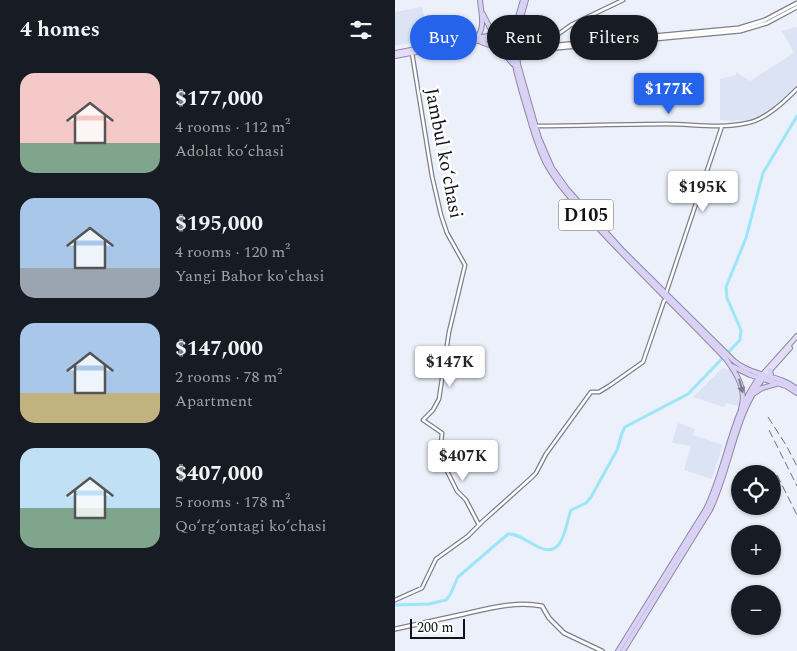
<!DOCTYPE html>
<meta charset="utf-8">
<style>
body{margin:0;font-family:Spectral,serif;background:#20242c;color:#f1f3f6;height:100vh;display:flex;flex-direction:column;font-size:19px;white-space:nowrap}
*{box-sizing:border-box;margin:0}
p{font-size:16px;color:#9ea1a6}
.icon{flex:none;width:28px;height:28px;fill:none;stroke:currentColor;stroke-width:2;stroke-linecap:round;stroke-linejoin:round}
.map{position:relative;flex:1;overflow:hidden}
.side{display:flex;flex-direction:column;background:#171b24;width:395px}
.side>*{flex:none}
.guide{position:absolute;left:15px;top:15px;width:311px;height:45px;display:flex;gap:10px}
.controls{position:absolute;left:336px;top:465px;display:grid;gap:10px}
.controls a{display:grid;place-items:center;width:50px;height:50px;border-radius:50%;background:#171b24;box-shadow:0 1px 4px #0004;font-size:25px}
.scale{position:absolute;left:15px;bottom:12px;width:55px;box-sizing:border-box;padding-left:5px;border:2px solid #111215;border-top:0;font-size:14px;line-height:18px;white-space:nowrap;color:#111215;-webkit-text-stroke:4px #fefefe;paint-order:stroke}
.price{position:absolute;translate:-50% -42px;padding:0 11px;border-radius:5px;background:#fff;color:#222;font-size:16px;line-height:32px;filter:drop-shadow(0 1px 2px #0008)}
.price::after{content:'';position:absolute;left:50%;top:30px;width:15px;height:11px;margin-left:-8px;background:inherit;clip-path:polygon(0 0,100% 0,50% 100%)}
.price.selected{background:#2563eb;color:#fff}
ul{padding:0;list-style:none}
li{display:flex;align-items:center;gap:15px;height:125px;padding:0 20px}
li span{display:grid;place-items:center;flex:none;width:140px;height:100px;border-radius:15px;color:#555}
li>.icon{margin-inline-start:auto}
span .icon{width:60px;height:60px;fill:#fffc;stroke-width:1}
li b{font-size:21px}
h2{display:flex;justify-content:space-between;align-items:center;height:60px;padding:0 20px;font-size:21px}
.tag{padding:0 18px;border-radius:22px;background:#171b24;box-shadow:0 1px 4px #0004;font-size:18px;line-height:45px}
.tag.selected{background:#2563eb;color:#fff}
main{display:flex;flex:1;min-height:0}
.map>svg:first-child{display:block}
.built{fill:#dce3f4}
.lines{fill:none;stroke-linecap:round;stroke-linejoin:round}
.river{stroke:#9ce6f7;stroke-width:3}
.tertiary-casing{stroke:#7d8089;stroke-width:5}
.secondary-casing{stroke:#7d8089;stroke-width:5.5}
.primary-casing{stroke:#8d87a4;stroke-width:6}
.trunk-casing{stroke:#8d87a4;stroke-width:6}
.tertiary{stroke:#fff;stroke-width:2.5}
.secondary{stroke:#fff;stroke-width:3}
.primary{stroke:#e3ddf7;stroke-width:4}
.trunk{stroke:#dad2f4;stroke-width:4}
.rail{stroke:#6e7076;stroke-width:1;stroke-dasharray:8 4;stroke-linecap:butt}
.oneway{fill:#807c90}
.labels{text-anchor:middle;stroke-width:5;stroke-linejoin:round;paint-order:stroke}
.shield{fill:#fefefe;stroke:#58595b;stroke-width:1}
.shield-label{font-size:18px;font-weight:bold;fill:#111215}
.street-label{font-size:19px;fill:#111215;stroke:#fefefe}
</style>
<main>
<section class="side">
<h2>4 homes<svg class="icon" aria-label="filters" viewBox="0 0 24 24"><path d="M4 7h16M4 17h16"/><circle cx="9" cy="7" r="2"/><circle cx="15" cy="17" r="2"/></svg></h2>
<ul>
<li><span style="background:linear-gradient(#f6c9c9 70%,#7fa58c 0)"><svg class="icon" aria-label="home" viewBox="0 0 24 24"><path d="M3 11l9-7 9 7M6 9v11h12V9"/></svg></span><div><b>$177,000</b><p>4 rooms · 112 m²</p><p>Adolat koʻchasi</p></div></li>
<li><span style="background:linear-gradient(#a9c7e8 70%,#9aa5b1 0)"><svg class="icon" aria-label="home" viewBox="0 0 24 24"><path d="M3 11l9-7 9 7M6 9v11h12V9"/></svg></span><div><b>$195,000</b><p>4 rooms · 120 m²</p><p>Yangi Bahor ko'chasi</p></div></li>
<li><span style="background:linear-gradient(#a9c7e8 70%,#c2b280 0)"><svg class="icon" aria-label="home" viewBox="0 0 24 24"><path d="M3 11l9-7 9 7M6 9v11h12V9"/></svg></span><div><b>$147,000</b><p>2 rooms · 78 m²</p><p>Apartment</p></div></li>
<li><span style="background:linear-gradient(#bfe0f5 60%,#7fa58c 0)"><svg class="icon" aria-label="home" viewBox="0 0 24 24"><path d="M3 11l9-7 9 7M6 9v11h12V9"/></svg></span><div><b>$407,000</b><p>5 rooms · 178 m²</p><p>Qoʻrgʻontagi koʻchasi</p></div></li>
</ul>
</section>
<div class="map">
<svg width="402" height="651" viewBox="0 0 402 651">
<rect width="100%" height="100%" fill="#ecf0fa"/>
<!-- built -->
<path class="built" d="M27,7L35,39L0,46V12Z
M402,27V87L373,110L363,117L353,120L335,121L325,120V79L341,75V72L355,81L399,53L387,31Z
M329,368L333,370L335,368L340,377L344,390V406L331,403L329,407L298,397L325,370Z
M283,423L300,429L298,435L328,445L317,479L289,470L296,446L277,443Z"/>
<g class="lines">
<!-- river -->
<path class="river" d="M0,605L34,604L51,600L55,595L63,577L113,534C129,532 150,562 164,544C171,535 172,520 176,510L191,503L196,497L222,450L227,433L230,427L293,394L345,340L346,330L332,298L331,287L351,238L368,173L402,116"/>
<defs>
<path id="tertiary" d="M151,43L176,25L228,0
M17,53L37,176L46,215L52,233L70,265L54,332L44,399L38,410L28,420L47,433L46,443L50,467L62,491L71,500L84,525
M141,126C184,126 228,124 271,124C298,124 325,129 352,123C370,120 389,102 402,89
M271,293L327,126
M0,600L27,588L41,559L73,536L88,521L136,478L141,473L151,454L196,392H204L214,386L248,362L269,301L272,299"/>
<path id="secondary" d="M121,39L162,45L344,28L370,20L402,3
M121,42L162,48L345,31L372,23L402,7
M0,629C23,624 46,619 69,614C95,608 121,601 147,606L154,618L169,633L207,651"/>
<path id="primary" d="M0,53L47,44
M0,56L48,47
M367,375L402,336
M370,376L395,348"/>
<path id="trunk" d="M128,0C113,46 117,58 130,103C137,125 142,148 153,167C167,191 188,211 206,231C247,275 290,316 331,359C342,374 352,390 346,409
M131,0L125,21L121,39L123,64L144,138L157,168L172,189L228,251L339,361C358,377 384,374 402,389
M88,14L95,28L105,35
M81,38C91,29 86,12 85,0
M119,39L93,36L47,44L48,47L93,39L120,42
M86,42L105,49L118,64
M337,366L355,375L391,386L402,393
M375,370L376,375L378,378
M358,394L367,388L381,384
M223,651L311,509C332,467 336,413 366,375
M228,651L315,510C336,467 339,414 370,376"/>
</defs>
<!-- tertiary casing -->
<use href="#tertiary" class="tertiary-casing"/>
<!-- secondary casing -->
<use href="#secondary" class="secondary-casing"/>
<!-- primary casing -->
<use href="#primary" class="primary-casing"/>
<!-- trunk casing -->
<use href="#trunk" class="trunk-casing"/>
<!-- tertiary -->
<use href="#tertiary" class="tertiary"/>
<!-- secondary -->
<use href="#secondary" class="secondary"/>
<!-- primary -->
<use href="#primary" class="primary"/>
<!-- trunk -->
<use href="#trunk" class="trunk"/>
<!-- rail -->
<path class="rail" d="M373,417L391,445L402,466
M374,430L402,486
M382,475L402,515"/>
</g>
<!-- one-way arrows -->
<defs><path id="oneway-solid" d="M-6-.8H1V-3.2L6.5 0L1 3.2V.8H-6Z" transform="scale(1.25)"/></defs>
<use class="oneway" href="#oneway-solid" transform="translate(346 386) rotate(75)"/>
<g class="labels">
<!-- shield labels -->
<rect class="shield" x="163.5" y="199.5" width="55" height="31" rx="4"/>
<g class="shield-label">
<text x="191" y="221">D105</text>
</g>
<!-- street labels -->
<g class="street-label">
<text transform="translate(50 153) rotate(79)" y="7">Jambul koʻchasi</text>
</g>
</g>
</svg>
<div class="controls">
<a><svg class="icon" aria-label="locate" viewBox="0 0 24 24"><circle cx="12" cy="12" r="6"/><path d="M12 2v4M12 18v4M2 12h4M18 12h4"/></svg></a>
<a>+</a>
<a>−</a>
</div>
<div class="scale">200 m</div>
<b class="price selected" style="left:274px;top:115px">$177K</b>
<b class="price" style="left:308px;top:213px">$195K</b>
<b class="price" style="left:55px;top:388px">$147K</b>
<b class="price" style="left:68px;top:482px">$407K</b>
<div class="guide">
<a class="tag selected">Buy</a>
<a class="tag">Rent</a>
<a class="tag">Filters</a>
</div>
</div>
</main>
